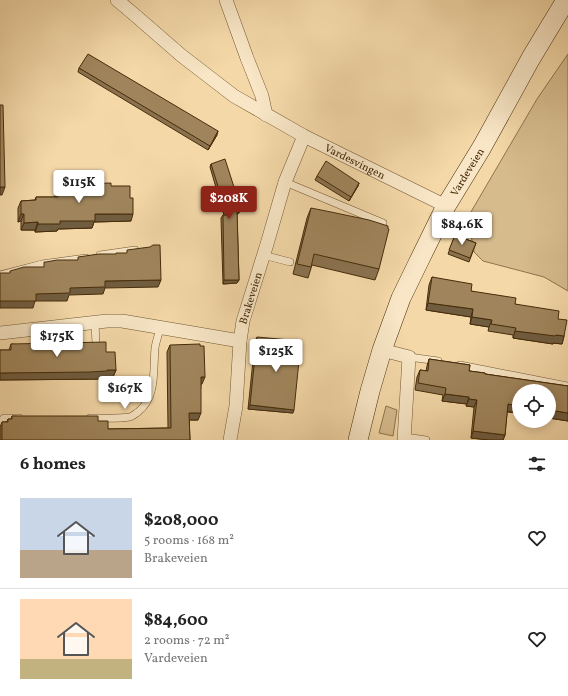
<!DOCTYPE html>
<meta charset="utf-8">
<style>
body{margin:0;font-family:Vollkorn,serif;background:#f6f6f6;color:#222;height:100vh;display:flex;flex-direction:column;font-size:15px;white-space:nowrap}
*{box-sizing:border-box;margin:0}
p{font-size:13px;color:#767676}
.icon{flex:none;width:22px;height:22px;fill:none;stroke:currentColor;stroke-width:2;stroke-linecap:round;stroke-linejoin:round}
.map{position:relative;height:440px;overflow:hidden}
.details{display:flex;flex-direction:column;background:#fff;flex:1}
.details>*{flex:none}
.tools{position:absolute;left:512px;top:384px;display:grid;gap:8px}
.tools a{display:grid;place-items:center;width:44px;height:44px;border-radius:50%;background:#fff;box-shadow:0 2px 10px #0003;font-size:20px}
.price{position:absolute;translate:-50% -34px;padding:0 9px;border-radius:4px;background:#fff;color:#222;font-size:13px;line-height:26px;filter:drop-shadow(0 1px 2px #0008)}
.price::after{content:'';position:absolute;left:50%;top:24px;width:12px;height:9px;margin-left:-6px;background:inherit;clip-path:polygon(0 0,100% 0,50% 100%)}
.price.selected{background:#8f2418;color:#fff}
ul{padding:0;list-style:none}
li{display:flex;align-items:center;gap:12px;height:100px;padding:0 20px}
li+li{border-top:1px solid #e0e0e0}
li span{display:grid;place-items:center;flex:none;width:112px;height:80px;border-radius:0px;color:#555}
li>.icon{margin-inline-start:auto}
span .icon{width:48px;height:48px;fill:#fffc;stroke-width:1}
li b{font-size:17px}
h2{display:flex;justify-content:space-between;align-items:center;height:48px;padding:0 20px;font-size:17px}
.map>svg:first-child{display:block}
.green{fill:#d6bb8d;stroke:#8e744c}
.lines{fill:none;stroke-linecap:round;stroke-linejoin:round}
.service-casing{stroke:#725732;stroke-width:8}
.minor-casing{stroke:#725732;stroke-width:14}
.secondary-casing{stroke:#462c0a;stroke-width:20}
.service{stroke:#f8e6c6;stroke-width:7}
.minor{stroke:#f8e6c6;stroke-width:13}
.secondary{stroke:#f8e6c6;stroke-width:19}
.wall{fill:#8a724f;stroke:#462c0a}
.shaded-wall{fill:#705d40;stroke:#462c0a}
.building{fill:#a0855c;stroke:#462c0a}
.labels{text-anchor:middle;stroke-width:3;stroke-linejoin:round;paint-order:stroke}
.street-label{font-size:11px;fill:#462c0a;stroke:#f8e6c6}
</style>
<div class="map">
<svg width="568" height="440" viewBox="0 0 568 440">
<rect width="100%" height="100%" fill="#f4d8a8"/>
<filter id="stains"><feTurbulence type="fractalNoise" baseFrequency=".005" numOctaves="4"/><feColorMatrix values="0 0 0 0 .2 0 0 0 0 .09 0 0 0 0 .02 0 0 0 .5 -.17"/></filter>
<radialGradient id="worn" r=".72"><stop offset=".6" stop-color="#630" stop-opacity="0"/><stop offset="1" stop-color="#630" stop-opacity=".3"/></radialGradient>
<!-- green -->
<path class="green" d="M568,54V291L544,277L483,261L474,252L468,217L537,99Z
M386,406L397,410L393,436L379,433Z"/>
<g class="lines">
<defs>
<path id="service" d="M285,182L383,223
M100,255L135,250
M263,255L290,262
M0,275L42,264L86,258
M95,323L96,344
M409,357L438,361
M460,365L568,386
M90,418C102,418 118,419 130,417C133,416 135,414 138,412C157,397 153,370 155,348C156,341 159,334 160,327
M0,422L4,418H19
M405,437L426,440"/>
<g id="minor">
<path id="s1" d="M117,0L136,16L182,56L234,96L304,136L446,206"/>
<path d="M226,0L247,58L262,96L266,115"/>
<path d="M0,333L107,321H122L240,341"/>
<path d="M382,350L409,357L404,440"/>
<path id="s2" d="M230,440L236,406L240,341L243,321L267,244L285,182L304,136"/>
</g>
<g id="secondary">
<path id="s3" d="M358,440L370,391L382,350L401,298L418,263L446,206L482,147L531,58L566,0"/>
</g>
</defs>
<!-- service casing -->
<use href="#service" class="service-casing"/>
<!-- minor casing -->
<use href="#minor" class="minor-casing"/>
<!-- secondary casing -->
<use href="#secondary" class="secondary-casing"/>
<!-- service -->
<use href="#service" class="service"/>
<!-- minor -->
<use href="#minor" class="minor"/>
<!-- secondary -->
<use href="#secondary" class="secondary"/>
</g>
<!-- wall -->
<path class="wall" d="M79,68L217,135L208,150L78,72Z
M211,164L239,213L237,214L239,280L237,283L223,284L221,218L223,215H224L210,167Z
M317,176L359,183L358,186L349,201L315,180Z
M58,183L111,186L131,221L94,222L92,228L58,229L57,231L35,232V230H21V221L18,222V208L21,201L35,200L36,197H55V190Z
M311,208L379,269L375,280L312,265L308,278L293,274L307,218Z
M455,235L476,243L469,262L448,254Z
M432,277L471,291L515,304L558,319L564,336L562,344L553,343V344L513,338V335L488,331L489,327L470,324L471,317L426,310L429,285Z
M257,337L293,413L248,409L255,341Z
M11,344L106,352L116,370L113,377H104V379L0,380V350H9Z
M170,345L202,384H201L198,420H189L190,440H0V427L2,422H7L8,419H11L12,416L98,421L108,429L168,428L167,352Z
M429,359L470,365L469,371L485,373V374L568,386V421L549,418V391H519V413L507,412L505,435L503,440H489L471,438L474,407L466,406L467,404L442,401L443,395L415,390L417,377L420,370L426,371L427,366Z"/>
<!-- shaded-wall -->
<path class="shaded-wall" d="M218,131L217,135L208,150L210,146Z
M359,183L358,186L349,201L351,197Z
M0,187H5L2,195H0Z
M241,209L239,213L236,214L237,210Z
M21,214H24L21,221L18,222Z
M95,214H133L131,221L94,222L92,228L58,229L57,231L35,232L38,224L60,221Z
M38,222L35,230H21L24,223Z
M161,280L158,287L105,288L103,294L69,295L67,301H35L33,308H0V301L105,281Z
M224,280H239L237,283L223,284Z
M428,303L473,309L471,317L426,310Z
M472,317L492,320L489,327L470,324Z
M515,331L556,335L564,336L562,344L553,343V344L513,338Z
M116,370L113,377H104V379L0,380V373Z
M201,377H205L202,384H198Z
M445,394L469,397L467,404L442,401Z
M469,399L477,400L474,407L466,406Z
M508,404L519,406V413L505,411Z
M250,405L294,410L293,413L248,409Z
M549,410L568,413V421L549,418Z
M189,413H201L198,420H187Z
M473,431L505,435L503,440H489L471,438Z"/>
<!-- building -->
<path class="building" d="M88,54L218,131L210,146L79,68Z
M0,105H3L5,187H0Z
M225,159L241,209L237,210L239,280H224L223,215H227L211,164Z
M326,161L359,183L351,197L317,176Z
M77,182V184L111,183V186H130V198H133V214H95V221H60V224H38V222L24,223V214H21V201L36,200V197H58V183Z
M311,208L331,212L369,220L388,226V229H389L379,269L314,254L311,267L297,264Z
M455,235L476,243L470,258L449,250Z
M153,245H160L161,280L105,281V287L70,288V293L36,294V301H0V273H10V271L24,267H44V262H46L57,260H78V257L99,254H116V253H127V250L150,247Z
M432,277L472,284L471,291L516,298L515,304L559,311L558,319L567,320L564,336L556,335L555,336L515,331L516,328L491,324L492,320L472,317L473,309L428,303Z
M257,337L301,341L294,410L250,405Z
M106,342V352H115L116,370H107V371L90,372L0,373V350H11V344Z
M200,344V346H204L205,377H201V413H189L190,440H2V422H8V419H12V416H98V421H108V429L171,428L170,345Z
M429,359L470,365L469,371L485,373V374L568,386V413L549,410V391H519V406L508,404L505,435L473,431L477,400L469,399V397L445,394L446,388L418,383L420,370L428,371Z"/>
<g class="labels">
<!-- street labels -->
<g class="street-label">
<text dy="4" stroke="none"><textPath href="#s1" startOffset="289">Vardesvingen</textPath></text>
<text dy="4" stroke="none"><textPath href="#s3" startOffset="291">Vardeveien</textPath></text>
<text dy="4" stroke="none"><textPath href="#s2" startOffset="144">Brakeveien</textPath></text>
</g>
</g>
<rect width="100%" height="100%" filter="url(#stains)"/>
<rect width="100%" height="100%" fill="url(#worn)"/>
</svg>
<div class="tools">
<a><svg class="icon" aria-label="locate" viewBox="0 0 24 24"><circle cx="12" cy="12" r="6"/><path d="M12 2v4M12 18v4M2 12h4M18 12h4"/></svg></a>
</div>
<b class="price" style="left:79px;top:204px">$115K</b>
<b class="price selected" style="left:229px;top:220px">$208K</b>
<b class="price" style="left:462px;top:246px">$84.6K</b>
<b class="price" style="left:57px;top:358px">$175K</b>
<b class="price" style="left:276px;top:373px">$125K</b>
<b class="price" style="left:125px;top:410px">$167K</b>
</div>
<section class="details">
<h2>6 homes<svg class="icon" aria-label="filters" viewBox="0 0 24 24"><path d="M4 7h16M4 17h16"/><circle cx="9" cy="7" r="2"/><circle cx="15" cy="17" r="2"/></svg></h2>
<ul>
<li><span style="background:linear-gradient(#c9d6e8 65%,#b9a48a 0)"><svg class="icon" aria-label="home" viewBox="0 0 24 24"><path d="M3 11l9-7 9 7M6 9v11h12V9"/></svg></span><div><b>$208,000</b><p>5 rooms · 168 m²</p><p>Brakeveien</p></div><svg class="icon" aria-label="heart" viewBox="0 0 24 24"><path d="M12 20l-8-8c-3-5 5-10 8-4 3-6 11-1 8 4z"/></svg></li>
<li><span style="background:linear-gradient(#ffd9b3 75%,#c2b280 0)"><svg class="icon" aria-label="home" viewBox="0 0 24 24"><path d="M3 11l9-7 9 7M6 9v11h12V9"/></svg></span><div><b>$84,600</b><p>2 rooms · 72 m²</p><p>Vardeveien</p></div><svg class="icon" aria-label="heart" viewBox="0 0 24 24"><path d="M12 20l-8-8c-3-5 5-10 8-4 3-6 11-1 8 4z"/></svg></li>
</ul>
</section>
